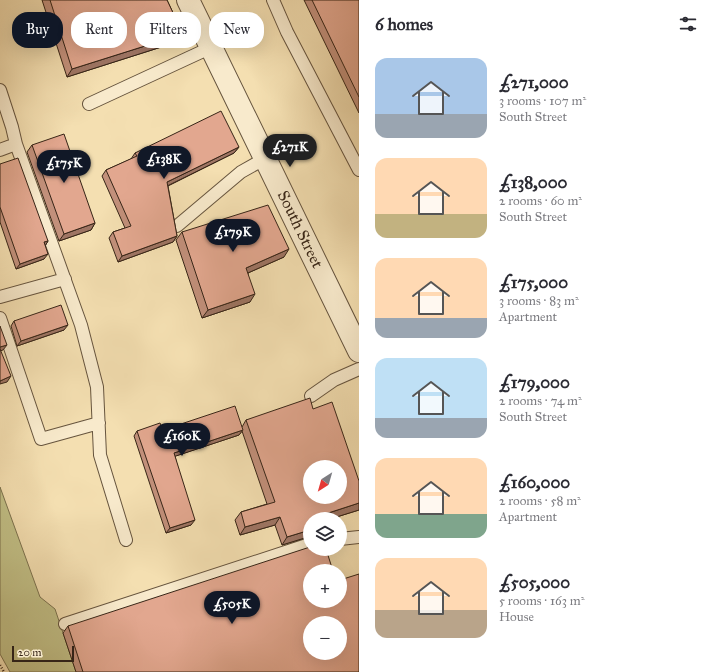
<!DOCTYPE html>
<meta charset="utf-8">
<style>
body{margin:0;font-family:"IM FELL Great Primer",serif;background:#f7f7f7;color:#2b2b33;height:100vh;display:flex;flex-direction:column;font-size:15px;white-space:nowrap}
*{box-sizing:border-box;margin:0}
p{font-size:13px;color:#7c7c81}
.icon{flex:none;width:22px;height:22px;fill:none;stroke:currentColor;stroke-width:2;stroke-linecap:round;stroke-linejoin:round}
.map{position:relative;flex:1;overflow:hidden}
.details{display:flex;flex-direction:column;background:#fff;width:356px}
.details>*{flex:none}
.guide{position:absolute;left:12px;top:12px;width:287px;height:36px;display:flex;gap:8px}
.needle{width:26px;rotate:217deg}
.controls{position:absolute;left:303px;top:460px;display:grid;gap:8px}
.controls a{display:grid;place-items:center;width:44px;height:44px;border-radius:50%;background:#fff;box-shadow:0 4px 16px #0002;font-size:20px}
.scale{position:absolute;left:12px;bottom:10px;width:62px;box-sizing:border-box;padding-left:4px;border:2px solid #372517;border-top:0;font-size:11px;line-height:14px;white-space:nowrap;color:#372517;-webkit-text-stroke:3px #f8eacc;paint-order:stroke}
.price{position:absolute;translate:-50% -34px;padding:0 9px;border-radius:14px;background:#111827;color:#fff;font-size:13px;line-height:26px;filter:drop-shadow(0 1px 2px #0008)}
.price::after{content:'';position:absolute;left:50%;top:24px;width:12px;height:9px;margin-left:-6px;background:inherit;clip-path:polygon(0 0,100% 0,50% 100%)}
.price.selected{background:#222;color:#fff}
ul{padding:0;list-style:none}
li{display:flex;align-items:center;gap:12px;height:100px;padding:0 16px}
li span{display:grid;place-items:center;flex:none;width:112px;height:80px;border-radius:12px;color:#555}
li>.icon{margin-inline-start:auto}
span .icon{width:48px;height:48px;fill:#fffc;stroke-width:1}
li b{font-size:17px}
h2{display:flex;justify-content:space-between;align-items:center;height:48px;padding:0 16px;font-size:17px}
.pill{padding:0 14px;border-radius:16px;background:#fff;box-shadow:0 4px 16px #0002;font-size:14px;line-height:36px}
.pill.selected{background:#111827;color:#fff}
main{display:flex;flex:1;min-height:0}
.map>svg:first-child{display:block}
.green{fill:#c2c087;stroke:#7c724f}
.lines{fill:none;stroke-linecap:round;stroke-linejoin:round}
.service-casing{stroke:#66543e;stroke-width:14}
.tertiary-casing{stroke:#66543e;stroke-width:24}
.path{stroke:#372517;stroke-width:2.5;stroke-dasharray:1 2;stroke-linecap:butt}
.service{stroke:#f8eacc;stroke-width:12}
.tertiary{stroke:#f8eacc;stroke-width:22}
.wall{fill:#c2907b;stroke:#372517}
.shaded-wall{fill:#9e7564;stroke:#372517}
.building{fill:#e2a78f;stroke:#372517;fill-rule:evenodd}
.labels{text-anchor:middle;stroke-width:3;stroke-linejoin:round;paint-order:stroke}
.street-label{font-size:16px;fill:#372517;stroke:#f8eacc}
</style>
<main>
<div class="map">
<svg width="359" height="672" viewBox="0 0 359 672">
<rect width="100%" height="100%" fill="#f4dfb1"/>
<filter id="stains"><feTurbulence type="fractalNoise" baseFrequency=".005" numOctaves="4"/><feColorMatrix values="0 0 0 0 .2 0 0 0 0 .09 0 0 0 0 .02 0 0 0 .5 -.17"/></filter>
<radialGradient id="worn" r=".72"><stop offset=".6" stop-color="#630" stop-opacity="0"/><stop offset="1" stop-color="#630" stop-opacity=".3"/></radialGradient>
<!-- green -->
<path class="green" d="M0,487L40,597L55,609L76,672H10L0,654Z"/>
<g class="lines">
<defs>
<path id="service" d="M273,0L287,32L359,170
M0,90L12,127L16,144L81,325L97,387L100,455L126,540
M89,104L212,47
M0,150L16,144
M177,226L241,172L266,158
M0,297L65,279
M0,318L41,439L99,423
M311,396L334,380L359,369
M340,539L359,537
M65,624L310,544"/>
<path id="tertiary" d="M188,0L359,351"/>
</defs>
<!-- service casing -->
<use href="#service" class="service-casing"/>
<!-- tertiary casing -->
<use href="#tertiary" class="tertiary-casing"/>
<!-- path -->
<path class="path" d="M0,665L4,672"/>
<!-- service -->
<use href="#service" class="service"/>
<!-- tertiary -->
<use href="#tertiary" class="tertiary"/>
</g>
<!-- wall -->
<path class="wall" d="M42,0H167L183,34L177,42L67,77Z
M304,0H359V113Z
M32,145L95,223L91,230L59,241L27,152Z
M239,147L234,153L168,186L177,236L173,242L118,262L109,238L113,232L125,228L102,176L106,170L131,159L135,153Z
M0,164L48,241L45,246L44,259L16,269L0,222Z
M182,232L284,257L248,273L250,302L202,318L176,240Z
M14,321L64,330L17,346L11,326Z
M313,409L359,510L330,519H310V537H308L282,545L275,525L240,535L235,520L241,512L267,504L242,431L239,435L175,456L191,525L166,533L134,436L137,431L163,430L242,427L246,420Z
M68,626L359,672H76L63,633Z"/>
<!-- shaded-wall -->
<path class="shaded-wall" d="M183,34L177,42L67,77L72,69Z
M239,147L234,153L163,188L167,182Z
M95,223L91,230L59,241L64,234Z
M177,236L173,242L118,262L122,256Z
M48,241L45,246L44,242Z
M289,249L284,257L241,276L246,268Z
M48,254L44,259L16,269L20,264Z
M255,294L250,302L202,318L208,310Z
M68,325L64,330L17,346L21,341Z
M7,345L3,350L0,351V347Z
M11,376L7,382L0,384V381Z
M243,430L239,435L170,458L174,453Z
M359,503V510L330,519H315L316,517Z
M280,517L275,525L240,535L245,527Z
M195,520L191,525L166,533L170,528Z
M310,530V537H308L282,545L287,537Z"/>
<!-- building -->
<path class="building" d="M50,0H167L183,34L72,69Z
M312,0H359V97Z
M221,111L239,147L167,182L177,236L122,256L113,232L131,226L106,170L137,156L135,153Z
M64,134L95,223L64,234L32,145Z
M18,158L48,241L44,242L48,254L20,264L0,207V164Z
M268,205L289,249L246,268L255,294L208,310L182,232Z
M61,305L68,325L21,341L14,321Z
M0,326L7,345L0,347Z
M0,349L11,376L0,381Z
M310,398L313,409L332,402L359,481V503L316,517L317,519H310V530L287,537L280,517L245,527L241,512L275,502L246,420ZM310,467H340V497H310Z
M235,406L243,430L174,453L195,520L170,528L137,431L160,423L163,430Z
M310,547V549H326L333,571H310V601H340V580L359,574V672H83L68,626ZM310,623H340V653H310Z"/>
<g class="labels">
<!-- street labels -->
<g class="street-label">
<text transform="translate(301 229) rotate(64)" y="6">South Street</text>
</g>
</g>
<rect width="100%" height="100%" filter="url(#stains)"/>
<rect width="100%" height="100%" fill="url(#worn)"/>
</svg>
<div class="controls">
<a><svg class="needle" viewBox="-14 -14 28 28"><path d="M0-13l5 13h-10z" fill="#e53935"/><path d="M0 13l5-13h-10z" fill="#7c7c81"/></svg></a>
<a><svg class="icon" aria-label="layers" viewBox="0 0 24 24"><path d="M12 4l9 5-9 5-9-5zM3 14l9 5 9-5"/></svg></a>
<a>+</a>
<a>−</a>
</div>
<div class="scale">20 m</div>
<b class="price selected" style="left:290px;top:168px">£271K</b>
<b class="price" style="left:164px;top:180px">£138K</b>
<b class="price" style="left:64px;top:184px">£175K</b>
<b class="price" style="left:233px;top:253px">£179K</b>
<b class="price" style="left:182px;top:457px">£160K</b>
<b class="price" style="left:232px;top:625px">£505K</b>
<div class="guide">
<a class="pill selected">Buy</a>
<a class="pill">Rent</a>
<a class="pill">Filters</a>
<a class="pill">New</a>
</div>
</div>
<section class="details">
<h2>6 homes<svg class="icon" aria-label="filters" viewBox="0 0 24 24"><path d="M4 7h16M4 17h16"/><circle cx="9" cy="7" r="2"/><circle cx="15" cy="17" r="2"/></svg></h2>
<ul>
<li><span style="background:linear-gradient(#a9c7e8 70%,#9aa5b1 0)"><svg class="icon" aria-label="home" viewBox="0 0 24 24"><path d="M3 11l9-7 9 7M6 9v11h12V9"/></svg></span><div><b>£271,000</b><p>3 rooms · 107 m²</p><p>South Street</p></div></li>
<li><span style="background:linear-gradient(#ffd9b3 70%,#c2b280 0)"><svg class="icon" aria-label="home" viewBox="0 0 24 24"><path d="M3 11l9-7 9 7M6 9v11h12V9"/></svg></span><div><b>£138,000</b><p>2 rooms · 60 m²</p><p>South Street</p></div></li>
<li><span style="background:linear-gradient(#ffd9b3 75%,#9aa5b1 0)"><svg class="icon" aria-label="home" viewBox="0 0 24 24"><path d="M3 11l9-7 9 7M6 9v11h12V9"/></svg></span><div><b>£175,000</b><p>3 rooms · 83 m²</p><p>Apartment</p></div></li>
<li><span style="background:linear-gradient(#bfe0f5 75%,#9aa5b1 0)"><svg class="icon" aria-label="home" viewBox="0 0 24 24"><path d="M3 11l9-7 9 7M6 9v11h12V9"/></svg></span><div><b>£179,000</b><p>2 rooms · 74 m²</p><p>South Street</p></div></li>
<li><span style="background:linear-gradient(#ffd9b3 70%,#7fa58c 0)"><svg class="icon" aria-label="home" viewBox="0 0 24 24"><path d="M3 11l9-7 9 7M6 9v11h12V9"/></svg></span><div><b>£160,000</b><p>2 rooms · 58 m²</p><p>Apartment</p></div></li>
<li><span style="background:linear-gradient(#ffd9b3 65%,#b9a48a 0)"><svg class="icon" aria-label="home" viewBox="0 0 24 24"><path d="M3 11l9-7 9 7M6 9v11h12V9"/></svg></span><div><b>£505,000</b><p>5 rooms · 163 m²</p><p>House</p></div></li>
</ul>
</section>
</main>
